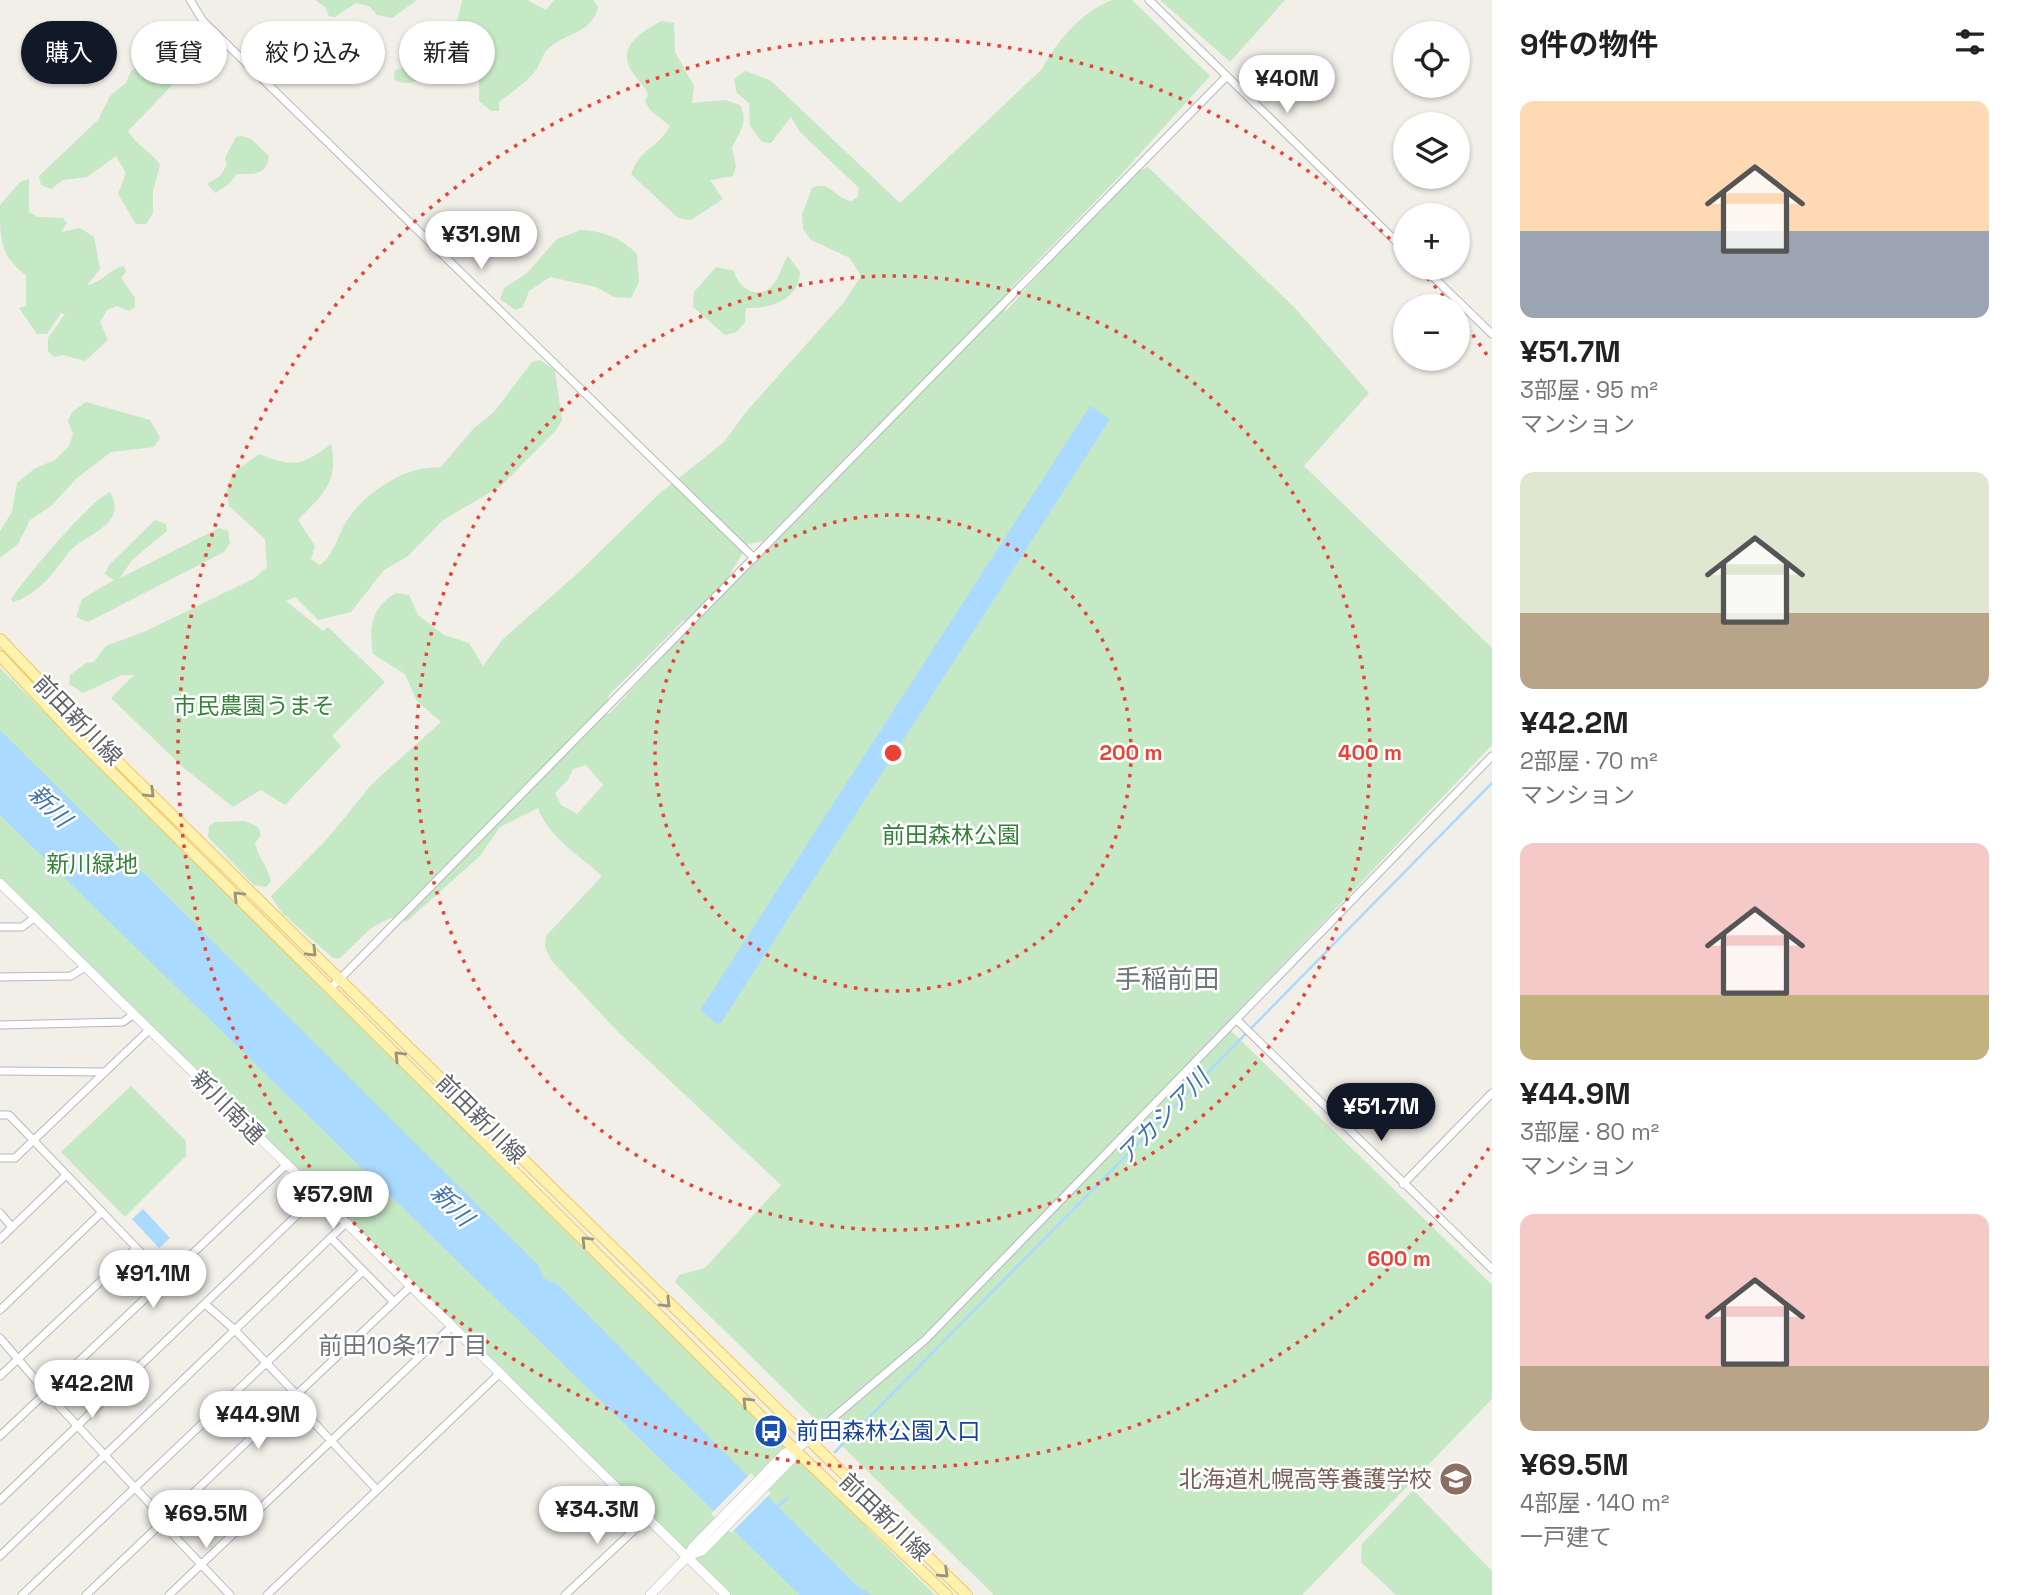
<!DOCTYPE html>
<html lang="ja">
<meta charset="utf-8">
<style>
body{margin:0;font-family:"Space Grotesk","Noto Sans JP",sans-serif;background:#f2f2f2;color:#222;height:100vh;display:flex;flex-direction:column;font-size:26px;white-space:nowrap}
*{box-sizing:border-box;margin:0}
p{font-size:23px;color:#767676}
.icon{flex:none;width:38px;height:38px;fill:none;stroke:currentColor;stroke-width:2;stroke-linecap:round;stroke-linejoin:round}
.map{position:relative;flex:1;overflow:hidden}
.sheet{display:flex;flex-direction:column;background:#fff;width:525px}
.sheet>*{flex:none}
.guide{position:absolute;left:21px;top:21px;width:665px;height:63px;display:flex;gap:14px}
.tools{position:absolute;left:1393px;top:21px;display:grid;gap:14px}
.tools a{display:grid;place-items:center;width:77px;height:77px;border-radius:50%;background:#fff;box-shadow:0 2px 5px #0004;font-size:35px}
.price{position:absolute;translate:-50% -60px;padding:0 16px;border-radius:24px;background:#fff;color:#222;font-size:23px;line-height:46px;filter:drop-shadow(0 2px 4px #0008)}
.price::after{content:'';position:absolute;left:50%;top:42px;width:21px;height:16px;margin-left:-10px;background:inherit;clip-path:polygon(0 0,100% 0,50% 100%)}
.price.on{background:#111827;color:#fff}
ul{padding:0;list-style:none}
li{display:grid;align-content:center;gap:14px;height:371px;padding:0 28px}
li span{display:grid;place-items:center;height:217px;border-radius:14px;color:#555}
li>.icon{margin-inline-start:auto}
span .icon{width:126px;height:126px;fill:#fffc;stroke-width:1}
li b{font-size:30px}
h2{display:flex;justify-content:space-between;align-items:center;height:84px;padding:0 28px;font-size:30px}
.chip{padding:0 24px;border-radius:32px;background:#fff;box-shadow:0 2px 5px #0004;font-size:24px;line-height:63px}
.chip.on{background:#111827;color:#fff}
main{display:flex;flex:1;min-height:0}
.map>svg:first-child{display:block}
.green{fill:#c5e8c5;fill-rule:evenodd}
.water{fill:#aadaff}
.pier{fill:#f1efe8}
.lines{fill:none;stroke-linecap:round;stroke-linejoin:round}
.stream{stroke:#aadaff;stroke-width:2.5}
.minor-casing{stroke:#b5b8bc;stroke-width:9}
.tertiary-casing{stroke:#b5b8bc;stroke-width:10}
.primary-casing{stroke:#f2c960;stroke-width:12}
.minor{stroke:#fff;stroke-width:7}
.tertiary{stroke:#fff;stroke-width:9}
.primary{stroke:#fff2af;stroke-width:10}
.oneway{stroke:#979581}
.ring{fill:none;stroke:#ea4335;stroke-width:3.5;stroke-dasharray:3.5 7}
.labels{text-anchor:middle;stroke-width:5;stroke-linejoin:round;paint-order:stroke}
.park-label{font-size:23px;fill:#348238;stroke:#fff}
.street-label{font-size:23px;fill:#5f6368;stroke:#fff}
.transit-label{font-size:23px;fill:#164399;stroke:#fff;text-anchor:start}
.education-label{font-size:23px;fill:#785e54;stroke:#fff;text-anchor:end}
.water-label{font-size:24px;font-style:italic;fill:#4174aa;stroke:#fff}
.neighbourhood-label{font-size:24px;fill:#70757a;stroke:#fff}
.quarter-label{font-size:26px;fill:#70757a;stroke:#fff}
.centre{fill:#ea4335;stroke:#fff;stroke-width:3.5}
.ring-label{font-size:21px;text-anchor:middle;font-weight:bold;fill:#ea4335;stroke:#fff;stroke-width:5;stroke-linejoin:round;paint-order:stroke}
</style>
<main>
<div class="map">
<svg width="1492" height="1595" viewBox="0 0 1492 1595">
<rect width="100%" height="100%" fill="#f1efe8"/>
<!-- green -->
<path class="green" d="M315,0H417L392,18L377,15L369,6L356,3L335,17L329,16L325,7Z
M462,0H527L546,10L554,0H593L598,7C592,35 563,32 546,51C542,56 540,64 536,70C525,84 513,91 499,102V111H491L479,101V74L491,62L487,54L480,51L467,59L450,57L437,60C429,76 413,89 394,80L395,70C409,68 413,63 424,54C448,36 457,32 462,0Z
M1112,0H1132L1210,76L1118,178L1008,291L1005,312L1128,176L1148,167L1295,308L1369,393L1304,466L1492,648V745L1225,1025L1492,1285V1399L1302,1595H994L675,1282L679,1275L705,1268L781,1185L618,1032L551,960L545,947L546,936L602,876C580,856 548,837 538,808L500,827L480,856L407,921L390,918L371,928L340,958H333L282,913L271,896L327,839L372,784L441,722L417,701L405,674L373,654C369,627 371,608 396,593L409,595L418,615L444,635L469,643L483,666L503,639L579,572L660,493L724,442L745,413L844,302L861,276L850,258L811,240L803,229L802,215L812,188C831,179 834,199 852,201L858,196L859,188L800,132L791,117L771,143L762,142L750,126L749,103L737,93L734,79L745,71L770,80L900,203L1042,69C1057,41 1081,12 1112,0ZM774,533L734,579H727L748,544L764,541ZM684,620V633L610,713L603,715L609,695ZM586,765L603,785L577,814L561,805L555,793L568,780L573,769Z
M1160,0H1285L1230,62Z
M662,21L674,23L675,52L694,86L692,103L725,100L740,105C749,122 739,132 732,148L736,166L733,176L710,180L723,199L691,220L678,218L631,174C640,149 660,146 670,126L650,110L645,101L648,94C643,84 633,75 629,66C619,44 646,29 662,21Z
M187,24L206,50L128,131C137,146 149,149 160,165L153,191V213L146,224H136L118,194L126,173L116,156L87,177L63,180L51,189L41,185L39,176L98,120L110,96L126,83L131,71L153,59L155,45C166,39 175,26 187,24Z
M242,136L251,139L269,156C267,176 253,174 237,174L229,184L215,193L207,184L220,176L227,165L225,158L236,137Z
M29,179V212L38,217L63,218L67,223L61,232L80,228L94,237L100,269L87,285C102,283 109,269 124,266L126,272L121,278L135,298V307L129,311L117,306L107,310L100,322L108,340L85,361L63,355L54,357L48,351V338L65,314L61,313L47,334H37L19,308L26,306V275C0,256 0,240 0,205L20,182Z
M581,230C604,231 621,238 637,254L639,282L631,298L614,297L596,287L550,277L529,291L523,307L515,310L500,299L504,288L526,274L557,239Z
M788,256L800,272C799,300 770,309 746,308L745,322L737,332L725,335L693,307L694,292L716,267L734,271C738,287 756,301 772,286C779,279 782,265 788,256Z
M540,360L555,370L562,420L557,429L501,486L443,520L408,556L384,570L351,612L318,620L295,597L286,601L323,631L328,627L385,682L332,736L341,746L285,805L261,790L233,807L184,768L111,698L134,675H122L83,693L69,684L70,675L86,663L94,662L106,646L146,631L255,578L267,567L265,539L229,506L227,491L232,474L259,454C293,467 301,467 331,444C339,483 323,494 298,520L315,546L311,559L320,565C335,554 338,534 348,519C366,492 408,464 440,468L474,428L494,412L532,362Z
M86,402L150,420L160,438L154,447L111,452L77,478L51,506L30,520L18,544L0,558V531L12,512L17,483L34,469L55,460L69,446L73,434L68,421L72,412Z
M110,492C129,526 85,533 69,552C54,572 38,595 13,602L11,599C25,578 90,500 110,492Z
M155,520L166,524L167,531L132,560L120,578L219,528L228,531L230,543L224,552L88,622L76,617L82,599L114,580L105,574L109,565Z
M0,668L935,1595H732L0,877Z
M245,821L258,827L261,835L255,843C258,858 268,866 271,881L266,887L254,885L208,837L209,826L215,822Z
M131,1086L186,1141V1156L125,1217L61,1152Z
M1413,1490L1492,1571V1595H1396L1361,1562L1362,1544Z"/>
<!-- water -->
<path class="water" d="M1090,406L1110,419L721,1023L717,1024L700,1010Z
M0,730L539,1266L543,1278L557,1284L856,1585L872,1595H800L0,815Z
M143,1209L170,1238L159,1248L132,1219Z"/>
<!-- pier -->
<path class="pier" d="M751,1473L771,1493L731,1533L711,1514Z"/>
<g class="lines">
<!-- stream -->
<path class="stream" d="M835,1452L1492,783
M777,1508L787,1498"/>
<defs>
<path id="minor" d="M190,0L203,21L754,558
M1149,0L1405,250
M1424,268L1492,334
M0,927H22L34,918
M0,977L71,976L85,967
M331,988L1227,76
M1237,1020L1492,1269
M0,1025L123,1022L134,1014
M0,1071L105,1072
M0,1115H9L14,1120L147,1259
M0,1158H15L150,1029
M1403,1184L1492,1093
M0,1213L12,1227
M331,1238L394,1302
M0,1239L66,1175
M205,1304L235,1330L297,1395
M0,1310L101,1213
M0,1338L46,1392L165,1520
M0,1376L136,1248
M292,1399L377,1490
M0,1436L286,1165
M807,1440L926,1339L1492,756
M0,1500L318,1195
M162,1523L230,1595
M0,1556L346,1223
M22,1595L363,1271
M86,1595L411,1286
M169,1595L452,1326
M267,1595L500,1373
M565,1595L648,1517"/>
<path id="tertiary" d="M0,883L726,1595
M688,1556L702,1551L791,1460L795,1450
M650,1595L688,1556L693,1547L785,1453L795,1450L807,1441"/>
<path id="primary" d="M0,639L105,749L967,1595
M0,656L77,738L795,1450L947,1595"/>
</defs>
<!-- minor casing -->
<use href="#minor" class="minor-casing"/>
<!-- tertiary casing -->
<use href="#tertiary" class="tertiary-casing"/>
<!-- primary casing -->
<use href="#primary" class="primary-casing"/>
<!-- minor -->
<use href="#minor" class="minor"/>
<!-- tertiary -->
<use href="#tertiary" class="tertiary"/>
<!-- primary -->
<use href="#primary" class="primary"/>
</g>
<!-- one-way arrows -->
<defs><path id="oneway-chevron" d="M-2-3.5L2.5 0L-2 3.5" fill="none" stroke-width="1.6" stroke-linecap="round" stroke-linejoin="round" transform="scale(1.75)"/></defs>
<g class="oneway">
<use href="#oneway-chevron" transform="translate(150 793) rotate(44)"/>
<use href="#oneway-chevron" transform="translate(238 896) rotate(-135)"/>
<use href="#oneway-chevron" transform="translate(312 952) rotate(45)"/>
<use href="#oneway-chevron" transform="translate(399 1056) rotate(-135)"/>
<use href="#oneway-chevron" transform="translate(586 1241) rotate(-135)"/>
<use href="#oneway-chevron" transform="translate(666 1303) rotate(45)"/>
<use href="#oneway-chevron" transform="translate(747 1402) rotate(-135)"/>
<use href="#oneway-chevron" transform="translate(944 1573) rotate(43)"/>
</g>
<!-- distance rings -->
<g class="ring">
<circle cx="893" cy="753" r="238"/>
<circle cx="893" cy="753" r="477"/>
<path d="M1489 1148A715 715 0 1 1 1403 252M1420 270A715 715 0 0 1 1449 303M1460 318A715 715 0 0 1 1489 358"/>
</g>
<!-- icons -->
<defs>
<symbol id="bus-disc" viewBox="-11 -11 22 22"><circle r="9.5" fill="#1a4fb4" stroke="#fff"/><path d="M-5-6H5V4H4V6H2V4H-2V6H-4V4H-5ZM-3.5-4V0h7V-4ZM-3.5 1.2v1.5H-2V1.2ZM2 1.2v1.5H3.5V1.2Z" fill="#fff"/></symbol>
<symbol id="school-disc" viewBox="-11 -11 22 22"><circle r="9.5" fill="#8d6e63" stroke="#fff"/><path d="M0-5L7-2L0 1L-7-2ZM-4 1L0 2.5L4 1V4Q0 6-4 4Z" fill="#fff"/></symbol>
</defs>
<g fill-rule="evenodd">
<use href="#bus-disc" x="752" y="1412" width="38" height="38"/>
<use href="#school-disc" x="1437" y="1460" width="38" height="38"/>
</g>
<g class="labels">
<!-- park labels -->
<g class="park-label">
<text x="254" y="714">市民農園うまそ</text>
<text x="951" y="843">前田森林公園</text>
<text x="92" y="872">新川緑地</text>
</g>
<!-- street labels -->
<g class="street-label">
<text transform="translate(78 720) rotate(46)" y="8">前田新川線</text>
<text transform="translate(228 1107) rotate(45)" y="8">新川南通</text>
<text transform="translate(481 1119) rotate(45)" y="8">前田新川線</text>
<text transform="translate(885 1517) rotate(44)" y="8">前田新川線</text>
</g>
<!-- transit labels -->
<g class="transit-label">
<text x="796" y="1439">前田森林公園入口</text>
</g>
<!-- education labels -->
<g class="education-label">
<text x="1432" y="1487">北海道札幌高等養護学校</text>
</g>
<!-- water labels -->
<g class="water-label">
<text transform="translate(50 806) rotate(45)" y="8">新川</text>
<text transform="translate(1163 1117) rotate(-46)" y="8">アカシア川</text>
<text transform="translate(452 1205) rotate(45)" y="8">新川</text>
</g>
<!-- neighbourhood labels -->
<g class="neighbourhood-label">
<text x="403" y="1354">前田10条17丁目</text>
</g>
<!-- quarter labels -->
<g class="quarter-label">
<text x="1167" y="988">手稲前田</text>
</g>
</g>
<circle cx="893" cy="753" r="10" class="centre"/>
<g class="ring-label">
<text x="1131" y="760">200 m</text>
<text x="1370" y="760">400 m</text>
<text x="1399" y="1266">600 m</text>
</g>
</svg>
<div class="tools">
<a><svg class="icon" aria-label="locate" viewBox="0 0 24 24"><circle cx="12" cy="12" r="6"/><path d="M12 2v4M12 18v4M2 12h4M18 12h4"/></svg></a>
<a><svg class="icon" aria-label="layers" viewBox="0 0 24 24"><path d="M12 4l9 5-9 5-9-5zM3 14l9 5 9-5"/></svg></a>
<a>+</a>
<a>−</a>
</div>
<b class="price" style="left:1287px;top:115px">¥40M</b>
<b class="price" style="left:481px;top:271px">¥31.9M</b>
<b class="price on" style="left:1381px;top:1143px">¥51.7M</b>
<b class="price" style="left:333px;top:1231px">¥57.9M</b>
<b class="price" style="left:153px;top:1310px">¥91.1M</b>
<b class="price" style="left:92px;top:1420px">¥42.2M</b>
<b class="price" style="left:258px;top:1451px">¥44.9M</b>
<b class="price" style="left:597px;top:1546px">¥34.3M</b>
<b class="price" style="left:206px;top:1550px">¥69.5M</b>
<div class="guide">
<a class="chip on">購入</a>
<a class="chip">賃貸</a>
<a class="chip">絞り込み</a>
<a class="chip">新着</a>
</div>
</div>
<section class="sheet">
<h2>9件の物件<svg class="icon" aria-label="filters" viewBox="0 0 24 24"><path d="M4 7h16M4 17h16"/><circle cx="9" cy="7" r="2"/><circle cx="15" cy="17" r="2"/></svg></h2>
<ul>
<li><span style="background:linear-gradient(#ffd9b3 60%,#9aa5b1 0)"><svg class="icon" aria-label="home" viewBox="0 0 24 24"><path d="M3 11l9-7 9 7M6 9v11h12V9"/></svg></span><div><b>¥51.7M</b><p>3部屋 · 95 m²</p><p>マンション</p></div></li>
<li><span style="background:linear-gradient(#dfe7d0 65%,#b9a48a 0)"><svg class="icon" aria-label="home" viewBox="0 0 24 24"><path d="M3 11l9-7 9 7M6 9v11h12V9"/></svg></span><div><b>¥42.2M</b><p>2部屋 · 70 m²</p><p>マンション</p></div></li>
<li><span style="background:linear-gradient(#f6c9c9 70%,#c2b280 0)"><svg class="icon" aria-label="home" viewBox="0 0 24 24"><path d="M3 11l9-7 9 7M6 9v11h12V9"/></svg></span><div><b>¥44.9M</b><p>3部屋 · 80 m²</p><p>マンション</p></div></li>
<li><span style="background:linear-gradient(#f6c9c9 70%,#b9a48a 0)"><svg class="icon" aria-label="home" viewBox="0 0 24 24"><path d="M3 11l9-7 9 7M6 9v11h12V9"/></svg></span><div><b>¥69.5M</b><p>4部屋 · 140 m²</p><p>一戸建て</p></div></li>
</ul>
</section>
</main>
